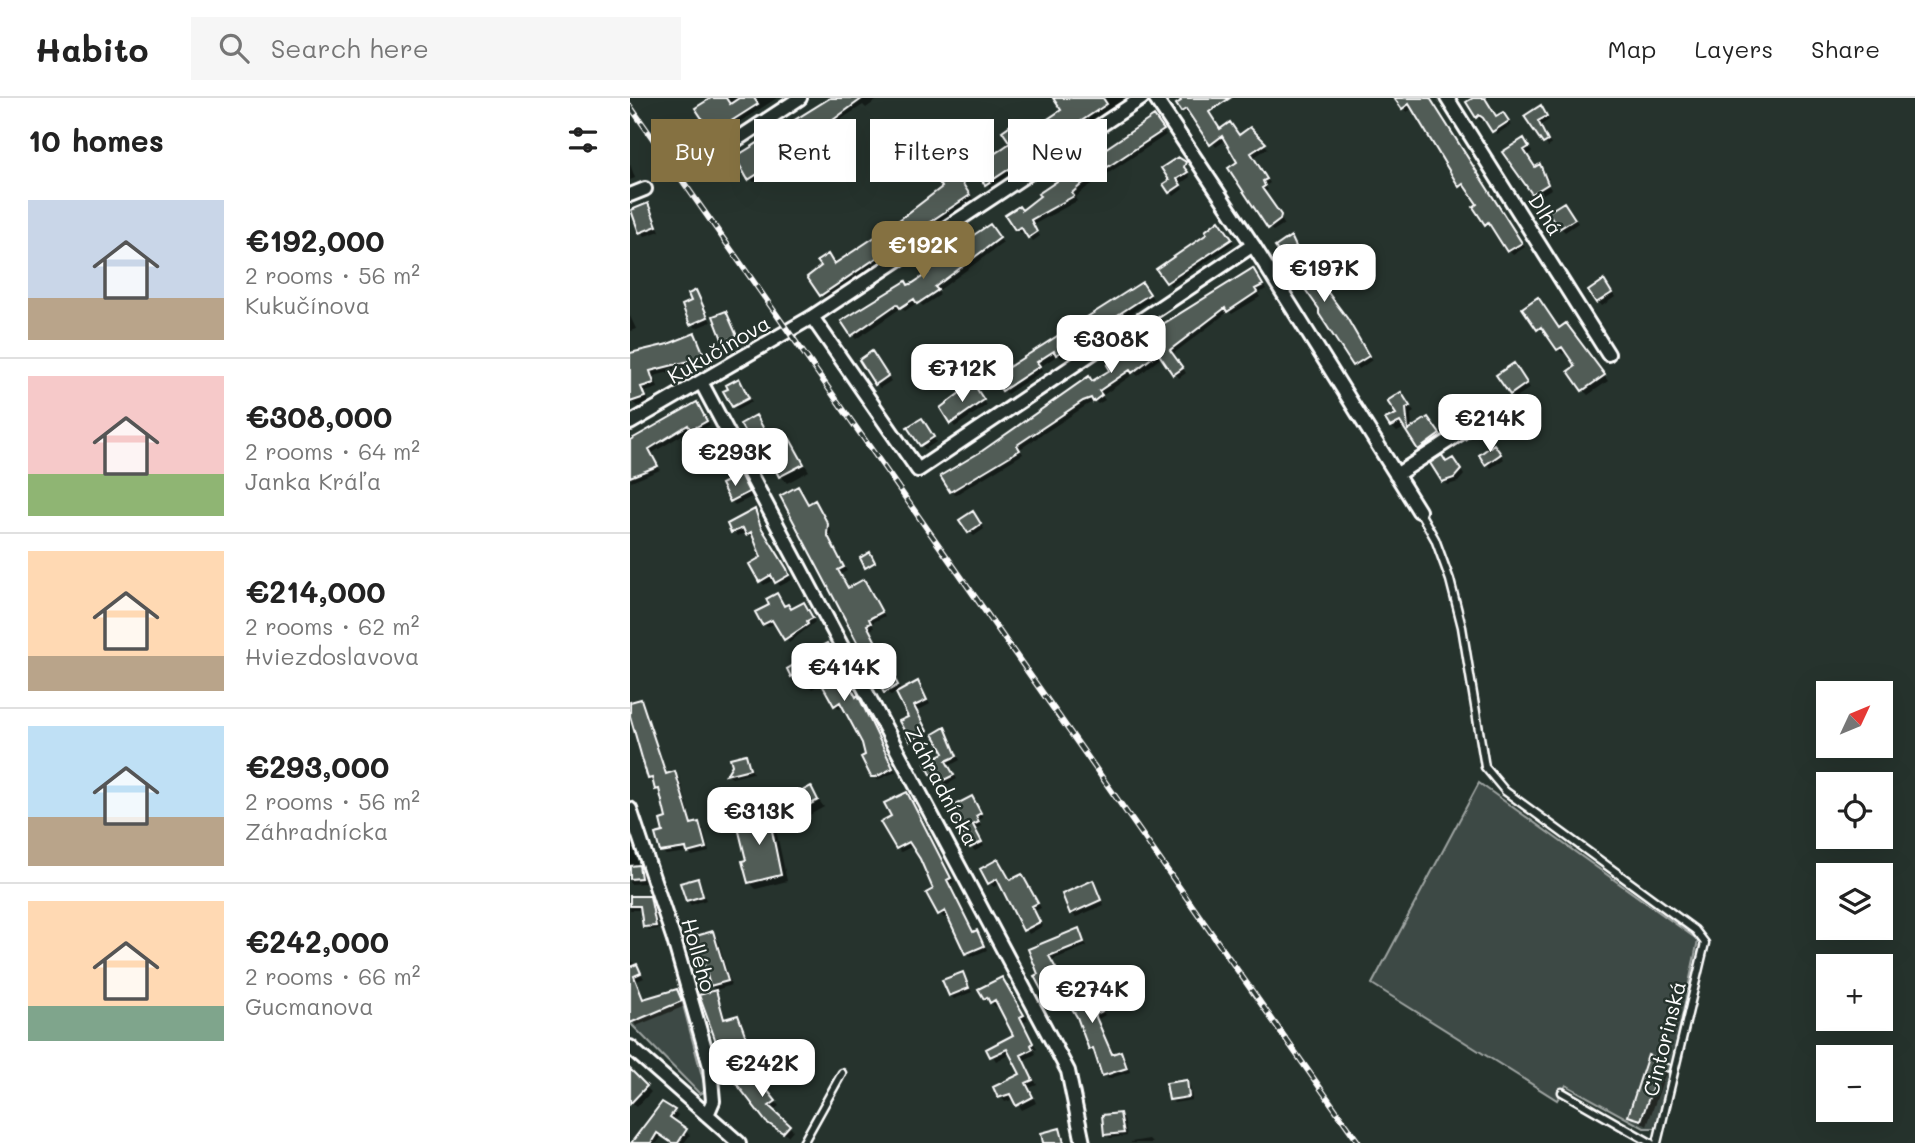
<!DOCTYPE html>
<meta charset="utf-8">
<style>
body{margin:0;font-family:Mali,sans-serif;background:#f6f6f6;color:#222;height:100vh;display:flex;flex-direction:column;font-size:26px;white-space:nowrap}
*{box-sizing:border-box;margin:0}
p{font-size:23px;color:#767676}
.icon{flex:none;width:38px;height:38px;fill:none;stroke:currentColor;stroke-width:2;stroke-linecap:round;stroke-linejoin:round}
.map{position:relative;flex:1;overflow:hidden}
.details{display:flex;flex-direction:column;background:#fff;width:630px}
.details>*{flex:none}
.top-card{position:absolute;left:21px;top:21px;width:665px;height:63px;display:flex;gap:14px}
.needle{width:46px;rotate:46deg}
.tools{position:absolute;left:1186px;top:583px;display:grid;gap:14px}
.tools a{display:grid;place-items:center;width:77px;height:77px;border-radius:0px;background:#fff;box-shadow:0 7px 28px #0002;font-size:35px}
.price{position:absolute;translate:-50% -60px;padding:0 16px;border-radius:14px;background:#fff;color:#222;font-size:23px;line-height:46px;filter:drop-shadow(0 2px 4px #0008)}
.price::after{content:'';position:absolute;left:50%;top:42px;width:21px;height:16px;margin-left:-10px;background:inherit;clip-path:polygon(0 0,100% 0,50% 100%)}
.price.on{background:#857141;color:#fff}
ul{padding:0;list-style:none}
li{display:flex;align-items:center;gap:21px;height:175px;padding:0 28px}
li+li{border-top:2px solid #e0e0e0}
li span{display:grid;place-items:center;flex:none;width:196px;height:140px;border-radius:0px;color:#555}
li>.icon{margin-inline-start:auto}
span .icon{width:84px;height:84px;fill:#fffc;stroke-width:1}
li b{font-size:30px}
h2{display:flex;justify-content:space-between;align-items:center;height:84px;padding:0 28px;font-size:30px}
.tag{padding:0 24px;border-radius:0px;background:#fff;box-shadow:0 7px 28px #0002;font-size:24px;line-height:63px}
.tag.on{background:#857141;color:#fff}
header{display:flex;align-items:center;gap:42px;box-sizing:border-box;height:98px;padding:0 35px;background:#fff;border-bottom:2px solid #e0e0e0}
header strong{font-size:33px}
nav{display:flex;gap:38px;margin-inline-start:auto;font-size:24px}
.search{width:490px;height:63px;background:#f6f6f6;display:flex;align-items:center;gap:18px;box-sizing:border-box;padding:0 24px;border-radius:0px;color:#767676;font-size:26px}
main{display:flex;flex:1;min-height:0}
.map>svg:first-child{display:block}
.green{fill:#3e4944;stroke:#9ea4a2;stroke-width:2}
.shadow{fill:#0007}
.building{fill:#515c57;stroke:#fff;stroke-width:2}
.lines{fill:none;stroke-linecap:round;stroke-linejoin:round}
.lane-casing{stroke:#fff;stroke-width:11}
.street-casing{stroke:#fff;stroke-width:18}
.lane{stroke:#26332d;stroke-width:6}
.street{stroke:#26332d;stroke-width:12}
.rail-casing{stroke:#fff;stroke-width:6}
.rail{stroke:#26332d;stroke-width:3.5;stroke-dasharray:10;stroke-linecap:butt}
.labels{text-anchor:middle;stroke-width:5;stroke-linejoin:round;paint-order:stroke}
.street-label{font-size:21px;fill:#fff;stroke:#26332d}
</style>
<header>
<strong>Habito</strong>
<div class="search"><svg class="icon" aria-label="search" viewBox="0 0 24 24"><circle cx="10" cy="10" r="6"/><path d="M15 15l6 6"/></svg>Search here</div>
<nav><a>Map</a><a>Layers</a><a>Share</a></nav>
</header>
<main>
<section class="details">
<h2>10 homes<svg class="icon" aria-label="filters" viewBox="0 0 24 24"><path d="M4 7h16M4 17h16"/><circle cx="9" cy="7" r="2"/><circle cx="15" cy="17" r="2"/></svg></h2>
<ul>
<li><span style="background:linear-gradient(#c9d6e8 70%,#b9a48a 0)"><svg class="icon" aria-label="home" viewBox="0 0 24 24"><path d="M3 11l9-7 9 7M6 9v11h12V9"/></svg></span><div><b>€192,000</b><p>2 rooms · 56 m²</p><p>Kukučínova</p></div></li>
<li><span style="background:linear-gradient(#f6c9c9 70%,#8fb573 0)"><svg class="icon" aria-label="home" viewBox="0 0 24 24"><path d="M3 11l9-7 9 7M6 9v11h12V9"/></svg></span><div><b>€308,000</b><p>2 rooms · 64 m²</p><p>Janka Kráľa</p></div></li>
<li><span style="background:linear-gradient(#ffd9b3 75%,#b9a48a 0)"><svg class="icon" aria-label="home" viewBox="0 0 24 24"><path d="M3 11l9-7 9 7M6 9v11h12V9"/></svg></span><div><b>€214,000</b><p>2 rooms · 62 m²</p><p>Hviezdoslavova</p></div></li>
<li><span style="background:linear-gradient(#bfe0f5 65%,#b9a48a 0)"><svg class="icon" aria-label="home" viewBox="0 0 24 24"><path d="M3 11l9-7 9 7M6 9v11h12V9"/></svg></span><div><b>€293,000</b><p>2 rooms · 56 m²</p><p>Záhradnícka</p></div></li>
<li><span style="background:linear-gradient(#ffd9b3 75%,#7fa58c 0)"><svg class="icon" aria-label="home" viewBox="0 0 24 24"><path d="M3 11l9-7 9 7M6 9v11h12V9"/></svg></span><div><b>€242,000</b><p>2 rooms · 66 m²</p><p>Gucmanova</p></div></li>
</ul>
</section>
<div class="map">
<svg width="1285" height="1045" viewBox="0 0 1285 1045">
<rect width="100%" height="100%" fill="#26332d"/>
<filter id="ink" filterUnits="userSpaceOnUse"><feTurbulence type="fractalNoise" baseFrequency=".0143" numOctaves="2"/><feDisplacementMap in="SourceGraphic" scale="14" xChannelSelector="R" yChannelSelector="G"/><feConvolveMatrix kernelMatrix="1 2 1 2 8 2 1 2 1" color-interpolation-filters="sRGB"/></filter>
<g filter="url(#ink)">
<!-- green -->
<path class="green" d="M849,685L1068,842L1029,1030H1014L936,987L927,1002L742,886Z
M52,903L76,993L70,996L0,925Z"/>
<!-- shadow -->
<path class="shadow" d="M84,0H147L78,44L65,29L75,23Z
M200,0H250L236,10L233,7L147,63L134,73L136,77L124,84L120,80Z
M428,0H496L360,89L357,86L382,46L434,13Z
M551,0H572L591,33L609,39L620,32L638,50L623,60L640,85L635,88L638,92L635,94L654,126L643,133L639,130L596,42L586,49L560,14L557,16L553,13Z
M774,0H799L895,149L883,157L879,153L846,109L849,107L837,90L835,92L831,88L783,10L777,14L773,10Z
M846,0H859L857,4L867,20H877L881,27L867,36L855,20L851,23L847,19Z
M914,13L919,22L911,27L921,47L918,49L897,18Z
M528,24L536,37L456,90L445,100L447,103L403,127L410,138L403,143L395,132L391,135L387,131L393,114Z
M893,42L902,54L897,57L906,70L909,68L919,81L915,83L921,91L908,99L874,54Z
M0,66L5,80L0,82Z
M555,66L560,79L550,86L553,91L544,98L540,93Z
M327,79L343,101L195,200L191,196L193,169L201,162L205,167L261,130Z
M18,107L30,133L15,138L11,134Z
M937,110L948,125L935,134L931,130Z
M593,128L604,145L541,188L528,171Z
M364,132L373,145L308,193L310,197L293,208L288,204L275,213L271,210L226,241L222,237L214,224L279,189Z
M661,140L742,262L729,271L690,210Z
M626,176L636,191L628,196L630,199L602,216L599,213L543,256L556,275L549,280L533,258L508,278L505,275L472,298L475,302L468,306L465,303L457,307L390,351L393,356L325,397L321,393L463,285Z
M978,188L985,199L972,208L960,193Z
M516,190L523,201L432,260L428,257L410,269L413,273L377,296L365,280Z
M66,195L81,224L66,230L62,226Z
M908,201L930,231L941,233L978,283L958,297L953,292L947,269L937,254L933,256L928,251L894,210Z
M96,215L110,242L99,247L95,243Z
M0,218L6,231L0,233Z
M64,237L79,264L24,278L28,290L15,294L19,304L7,308L0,302V258Z
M246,260L261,283L250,290L246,286Z
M888,271L900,290L885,300L881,296Z
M109,282L122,304L107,312L103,308Z
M346,292L357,307L325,329L321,324Z
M770,296L784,314L781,316L782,331L798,321L813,343L795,357L775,330L767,334L761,328L768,316Z
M66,306L80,327L66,335L62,331L22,355L30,372L1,384L0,344Z
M126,319L138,337L124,344L120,340Z
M296,326L306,344L295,351L291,347Z
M160,343L179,373L157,385L151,378Z
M868,352L874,361L861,370L857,365Z
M812,360L817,365L827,366L834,377L828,384L818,387L814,383Z
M110,378L122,399L105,407L101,403Z
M172,395L179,407L188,408L201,432L200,441L217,473L211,476L219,492L234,484L255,518L242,525L244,530L240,532L249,549L255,552L260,562L256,564L272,594L288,586L300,606L287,613L300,638L285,646L281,642V619L267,594L261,597L251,591L152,399Z
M125,414L162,482L150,488L145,481L134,487L130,483L133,460L125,438L122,440L117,434L107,438L103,433Z
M347,419L354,431L344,438L339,434Z
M147,497L155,509L162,513L174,506L185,524L159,545L146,525L137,529L134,526Z
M196,547L232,603L266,674L247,682L214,608L209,611L205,607L193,585L182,591L173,578L167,581L163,578Z
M10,603L37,677L45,675L49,679L63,728L69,726L73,730L79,754L62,758L58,754L36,757L31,753L38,721L31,695L19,681L0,615V606Z
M314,632L330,662L319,668L327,681L312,689L297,666L316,655Z
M116,658L123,675L102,680L98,677L104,668Z
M180,691L194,709L176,719L178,724L166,730L159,724Z
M277,696L324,784L320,786L344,836L351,838L357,852L341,859L337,855L319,817L314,820L310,816L306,792L283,748L271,754L267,750L263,718Z
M341,700L353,720L348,722L351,728L345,731L354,748L345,753L341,749Z
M138,715L144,722L157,783L126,791L119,784L118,764Z
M0,738L9,769L14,773L15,785L0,786Z
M369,765L381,784L392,778L396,782L411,810L405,813L413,828L399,836L371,785L364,789L359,785Z
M67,782L76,802L61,807L57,803Z
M462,784L474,807L446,819L441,815Z
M0,800H19L24,804L29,831L19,832L15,828L12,812H0Z
M449,832L457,848L422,862L436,888L452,879L456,883L475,917L468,921L484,957L491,955L495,959L500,974L478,981L434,893L420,900L416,896L406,879L410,877L401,852Z
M83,835L87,839L101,887L86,892L81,888Z
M0,860L14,880L7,883L14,903L47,893L55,908L6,928L0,919Z
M333,876L342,894L324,901L320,897Z
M372,881L398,922L393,925L407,951L404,952L406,956L394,962L407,987L399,990L406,1005L392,1012L384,1001L375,1004L365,990L392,976L381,956L366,963L359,952L385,937L369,907L366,909L355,900Z
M86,894L96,922L108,919L112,923L119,946L109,950L116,968L101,974L98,970Z
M1019,960L1032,966L1039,973L1040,978L1035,977L1017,1028L1000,1017Z
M0,974L21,994L7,1009L0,1003Z
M135,976L141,985L136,992L149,1008L142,1013L163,1032L158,1038L137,1023L109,986Z
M556,983L560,988L562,1002L544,1005L540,1001Z
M44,1013L48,1017L43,1024L60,1037L54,1045H43L32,1038L27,1045H4Z
M490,1017L494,1021L497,1038L480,1040L476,1036Z
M519,1041L523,1045H501V1044Z"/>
<!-- building -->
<path class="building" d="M81,0H96L100,6L109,0H124L128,6L73,41L62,29L73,22L65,10Z
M200,0H233L188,33L143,59L132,69L134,72L118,82L105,59Z
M423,0H473L477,6L355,87L344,70L380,45L372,33L385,24L394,37L431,12Z
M549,0H600L579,14L590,31L600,24L609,37L620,29L636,45L621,55L637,81L633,83L635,88L632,90L651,117L650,122L638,131L598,70L607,64L592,38L580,47L556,11L551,14L546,6L551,3Z
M764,0H800L892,145L877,154L858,124L855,127L843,109L847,106L833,86L829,89L779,6L772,11Z
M843,0H855L866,18L873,14L879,23L862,34L853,20L849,17L846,20L836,4Z
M911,7L917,18L908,23L918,43L913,46L894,18Z
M524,18L534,32L452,86L442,95L444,98L401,122L407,134L398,140L391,129L385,132L375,117L389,108L392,112L410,98L408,96Z
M894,40L899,49L894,52L905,69L910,66L918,86L902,96L872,54Z
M548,59L556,64L554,69L558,74L547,81L551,87L539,95L533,86L539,82L531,70Z
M324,72L340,97L190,198L177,179L191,168L187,163L198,156L204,166L260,129L312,89L308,83Z
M934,104L945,121L929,131L918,114Z
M18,105L27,128L9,135L1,112Z
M589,122L602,141L536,185L526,171L577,136L575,133Z
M360,126L370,140L305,189L308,192L287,206L284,201L270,210L267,206L221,238L211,223L276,183L278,187L283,185L298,175L295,170Z
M661,138L670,157L717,220L739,258L723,268L689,216V211L645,149Z
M623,170L633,187L625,191L627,194L597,214L595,210L540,252L553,270L543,277L528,255L502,275L500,272L469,293L472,297L463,304L461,300L453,303L387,347L390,352L320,394L310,378L352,353L459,278L462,283L480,272L477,267L526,234L525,231Z
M974,182L982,195L966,205L958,193Z
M512,184L520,196L426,257L424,253L407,264L410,268L372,293L363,279Z
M66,192L78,219L60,227L52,207L61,203L58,196Z
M908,199L929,230L936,225L975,277L952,293L938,273L945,268L932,249L927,252L911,229L907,232L892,210Z
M96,213L107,238L93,244L83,218Z
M65,235L75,259L20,273L24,285L11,289L15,299L0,304V255L38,246Z
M242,253L258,278L245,287L229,262Z
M884,265L897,285L880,297L866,277Z
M109,280L119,300L102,309L93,293L98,291L96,287Z
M343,285L354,302L320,326L310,310Z
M771,294L780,308L776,310L778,332L798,319L810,336L788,352L770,324L760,329L755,321L766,316L757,303Z
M67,304L77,323L61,332L58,327L19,351L28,368L0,379V342Z
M126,317L135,333L119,341L110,326Z
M292,320L304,339L290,348L277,329Z
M160,341L174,366L149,379L136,354Z
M864,346L871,356L855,367L849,357Z
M812,357L816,364L823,360L831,372L824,380L812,384L800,365Z
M110,376L119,394L100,404L91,386Z
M168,388L178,406L185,402L198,426L197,436L214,469L208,472L218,490L234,481L252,514L239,521L241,525L237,527L248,548L251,546L258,558L254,560L268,587L254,595L150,398Z
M125,411L131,429L157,471L159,477L145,485L141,477L129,484L119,466L131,459L121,434L116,437L113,430L101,435L97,426Z
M343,413L351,426L338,435L329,422Z
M240,454L245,464L235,470L230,460Z
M147,495L154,508L158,506L161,511L174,504L183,520L177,523L178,526L154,542L142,522L132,527L125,514L139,507L136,501Z
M197,545L226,599L228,597L263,670L246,679H241L231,659L235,657L232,645L210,604L204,608L189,581L176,588L169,574L161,579L157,571L172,562L170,559Z
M288,583L297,602L284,608L297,633L280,643L269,623L278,619L266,595Z
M11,601L36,676L45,673L61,726L69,724L76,750L57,755L56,750L30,754L25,736L33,734L30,722L36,720L29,691L25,692L22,680L18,681L0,618V604Z
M315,629L327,658L316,663L324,677L306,686L295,665L314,655L303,636Z
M116,656L120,671L96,677L102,667L100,660Z
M181,688L188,702L170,712L173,717L158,725L148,706Z
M277,694L321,780L317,782L343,834L347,832L354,848L335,856L315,813L308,817L296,795L303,791L290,761L279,744L266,751L250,724L261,718L254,705Z
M342,698L351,715L346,718L349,724L343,727L352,744L340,750L321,709Z
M138,713L151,777L118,785L112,763L116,762L106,721Z
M368,761L380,782L392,776L408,805L402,808L410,824L393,833L367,781L358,786L350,771Z
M9,767L11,780L0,781V768Z
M68,780L73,798L56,803L50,785Z
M463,782L471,802L440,816L432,796Z
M0,798H20L26,828L13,829L10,808H0Z
M449,830L454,844L419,858L435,886L414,897L404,878L408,876L398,851Z
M83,833L98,883L80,888L66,838Z
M7,866L11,875L4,878L13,901L47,891L52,903L0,925V869Z
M333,874L339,890L319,898L312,882Z
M452,877L472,913L465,917L482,956L491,953L497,970L472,978L463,950L459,952L447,919L429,889Z
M372,879L394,917L390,919L403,945L401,947L403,951L391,957L403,982L396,985L403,999L386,1008L380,996L368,1000L363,989L390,976L377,951L360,959L356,951L383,937L365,902L360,905L357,899L354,901L348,891Z
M86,892L94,921L108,917L117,942L106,946L113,964L96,971L69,897Z
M1018,957L1040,967L1038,974L1029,971L1011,1022L998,1018Z
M131,969L138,980L133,987L146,1003L139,1008L160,1027L153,1035L136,1024L106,985Z
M0,971L17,988L0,1006Z
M557,982L559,999L539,1002L536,985Z
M32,1004L45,1012L40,1019L57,1031L48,1045H42L27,1035L21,1045H1Z
M490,1015L494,1035L474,1037L472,1017Z
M430,1030L434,1045H413L411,1035Z"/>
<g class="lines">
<defs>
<path id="lane" d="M789,413L805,441L820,482L832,529L855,669L875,693L1065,832L1075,845L1027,1045
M932,994L1021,1045
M173,1045L212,975"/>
<path id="street" d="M525,0L623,147L789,413
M817,0L978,256
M68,67L170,0
M0,97L15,91
M182,219L288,372L623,147
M71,284L438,973L453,1045
M0,325L182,219L512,0
M766,377L866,312
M0,711L44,842L80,968L83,1003L77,1017
M0,949L109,1045"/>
</defs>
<!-- lane casing -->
<use href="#lane" class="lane-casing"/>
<!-- street casing -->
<use href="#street" class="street-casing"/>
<!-- lane -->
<use href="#lane" class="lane"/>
<!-- street -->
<use href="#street" class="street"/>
<defs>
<path id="rail" d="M0,8L729,1045"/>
</defs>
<!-- rail casing -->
<use href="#rail" class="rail-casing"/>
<!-- rail -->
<use href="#rail" class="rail"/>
</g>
</g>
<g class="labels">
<!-- street labels -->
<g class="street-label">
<text transform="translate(915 117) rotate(58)" y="7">Dlhá</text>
<text transform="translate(89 252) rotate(-30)" y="7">Kukučínova</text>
<text transform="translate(311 688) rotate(62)" y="7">Záhradnícka</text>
<text transform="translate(68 857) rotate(74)" y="7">Hollého</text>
<text transform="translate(1035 941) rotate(-76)" y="7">Cintorinská</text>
</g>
</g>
</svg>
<div class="tools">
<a><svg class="needle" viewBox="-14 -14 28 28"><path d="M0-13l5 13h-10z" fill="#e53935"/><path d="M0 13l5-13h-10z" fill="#767676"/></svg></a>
<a><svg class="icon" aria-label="locate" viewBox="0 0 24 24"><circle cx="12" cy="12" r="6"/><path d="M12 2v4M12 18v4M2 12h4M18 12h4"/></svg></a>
<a><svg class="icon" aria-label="layers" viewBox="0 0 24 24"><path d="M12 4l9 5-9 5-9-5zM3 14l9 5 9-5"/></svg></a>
<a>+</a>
<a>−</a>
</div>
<b class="price on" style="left:293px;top:183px">€192K</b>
<b class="price" style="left:694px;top:206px">€197K</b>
<b class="price" style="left:481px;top:277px">€308K</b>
<b class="price" style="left:332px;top:306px">€712K</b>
<b class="price" style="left:860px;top:356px">€214K</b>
<b class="price" style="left:105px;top:390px">€293K</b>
<b class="price" style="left:214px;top:605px">€414K</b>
<b class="price" style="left:129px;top:749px">€313K</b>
<b class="price" style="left:462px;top:927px">€274K</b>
<b class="price" style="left:132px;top:1001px">€242K</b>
<div class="top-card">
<a class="tag on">Buy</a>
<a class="tag">Rent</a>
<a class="tag">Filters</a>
<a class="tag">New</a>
</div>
</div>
</main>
